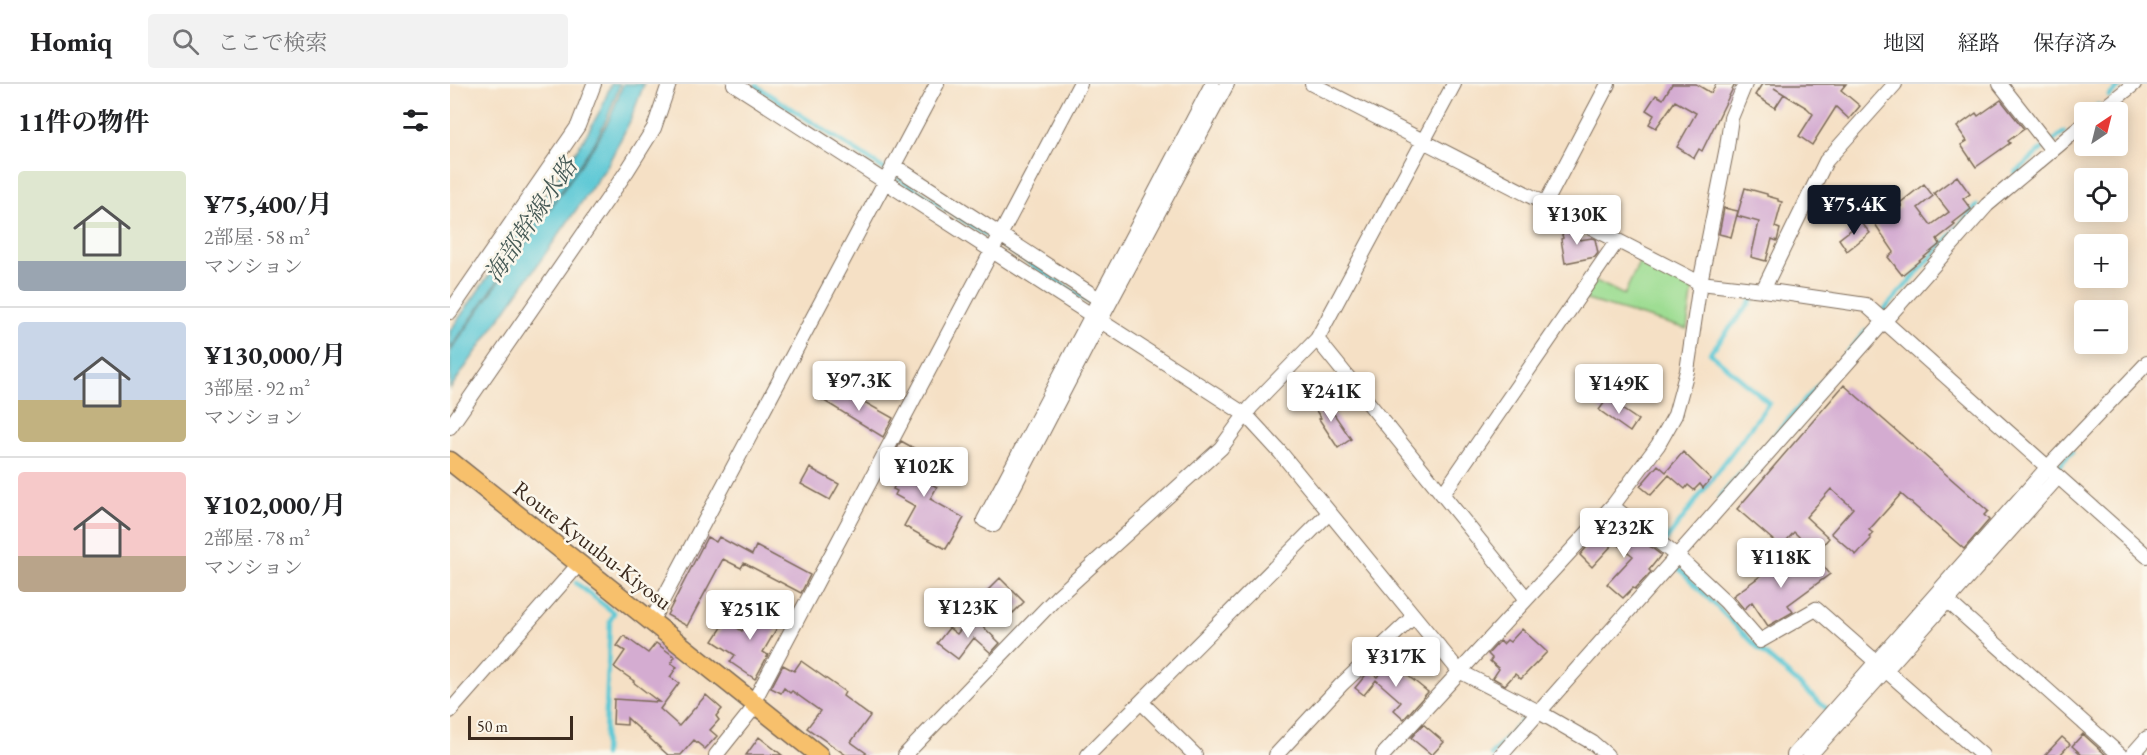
<!DOCTYPE html>
<html lang="ja">
<meta charset="utf-8">
<style>
body{margin:0;font-family:"EB Garamond","Noto Serif JP",serif;background:#f2f2f2;color:#202124;height:100vh;display:flex;flex-direction:column;font-size:22px;white-space:nowrap}
*{box-sizing:border-box;margin:0}
p{font-size:20px;color:#757577}
.icon{flex:none;width:33px;height:33px;fill:none;stroke:currentColor;stroke-width:2;stroke-linecap:round;stroke-linejoin:round}
.map{position:relative;flex:1;overflow:hidden}
.sheet{display:flex;flex-direction:column;background:#fff;width:450px}
.sheet>*{flex:none}
.needle{width:39px;rotate:35deg}
.buttons{position:absolute;left:1624px;top:18px;display:grid;gap:12px}
.buttons a{display:grid;place-items:center;width:54px;height:54px;border-radius:6px;background:#fff;box-shadow:0 3px 15px #0003;font-size:30px}
.scale{position:absolute;left:18px;bottom:15px;width:105px;box-sizing:border-box;padding-left:6px;border:3px solid #3b2a1e;border-top:0;font-size:16px;line-height:21px;white-space:nowrap;color:#3b2a1e;-webkit-text-stroke:4px #fbf7ec;paint-order:stroke}
.price{position:absolute;translate:-50% -51px;padding:0 14px;border-radius:6px;background:#fff;color:#222;font-size:20px;line-height:39px;filter:drop-shadow(0 2px 3px #0008)}
.price::after{content:'';position:absolute;left:50%;top:36px;width:18px;height:14px;margin-left:-9px;background:inherit;clip-path:polygon(0 0,100% 0,50% 100%)}
.price.on{background:#111827;color:#fff}
ul{padding:0;list-style:none}
li{display:flex;align-items:center;gap:18px;height:150px;padding:0 18px}
li+li{border-top:2px solid #e0e0e0}
li span{display:grid;place-items:center;flex:none;width:168px;height:120px;border-radius:6px;color:#555}
li>.icon{margin-inline-start:auto}
span .icon{width:72px;height:72px;fill:#fffc;stroke-width:1}
li b{font-size:26px}
h2{display:flex;justify-content:space-between;align-items:center;height:72px;padding:0 18px;font-size:26px}
header{display:flex;align-items:center;gap:36px;box-sizing:border-box;height:84px;padding:0 30px;background:#fff;border-bottom:2px solid #e0e0e0}
header strong{font-size:28px}
nav{display:flex;gap:33px;margin-inline-start:auto;font-size:21px}
.search{width:420px;height:54px;background:#f2f2f2;display:flex;align-items:center;gap:15px;box-sizing:border-box;padding:0 21px;border-radius:6px;color:#757577;font-size:22px}
main{display:flex;flex:1;min-height:0}
.map>svg:first-child{display:block}
.green{fill:#9edd93;stroke:#6c8458;stroke-width:1.5}
.water{fill:#5cc8d5;stroke:#4c797a;stroke-width:1.5}
.lines{fill:none;stroke-linecap:round;stroke-linejoin:round}
.stream{stroke:#5cc8d5;stroke-width:4.5}
.building{fill:#d4acd1}
.minor-casing{stroke:#7c6a58;stroke-width:16}
.major-casing{stroke:#7c6a58;stroke-width:21}
.minor{stroke:#fff;stroke-width:14}
.major{stroke:#f7c06c;stroke-width:18}
.labels{text-anchor:middle;stroke-width:5;stroke-linejoin:round;paint-order:stroke}
.street-label{font-size:22px;fill:#3b2a1e;stroke:#fbf7ec}
.water-label{font-size:24px;font-style:italic;fill:#455955;stroke:#fbf7ec}
</style>
<header>
<strong>Homiq</strong>
<div class="search"><svg class="icon" aria-label="search" viewBox="0 0 24 24"><circle cx="10" cy="10" r="6"/><path d="M15 15l6 6"/></svg>ここで検索</div>
<nav><a>地図</a><a>経路</a><a>保存済み</a></nav>
</header>
<main>
<section class="sheet">
<h2>11件の物件<svg class="icon" aria-label="filters" viewBox="0 0 24 24"><path d="M4 7h16M4 17h16"/><circle cx="9" cy="7" r="2"/><circle cx="15" cy="17" r="2"/></svg></h2>
<ul>
<li><span style="background:linear-gradient(#dfe7d0 75%,#9aa5b1 0)"><svg class="icon" aria-label="home" viewBox="0 0 24 24"><path d="M3 11l9-7 9 7M6 9v11h12V9"/></svg></span><div><b>¥75,400/月</b><p>2部屋 · 58 m²</p><p>マンション</p></div></li>
<li><span style="background:linear-gradient(#c9d6e8 65%,#c2b280 0)"><svg class="icon" aria-label="home" viewBox="0 0 24 24"><path d="M3 11l9-7 9 7M6 9v11h12V9"/></svg></span><div><b>¥130,000/月</b><p>3部屋 · 92 m²</p><p>マンション</p></div></li>
<li><span style="background:linear-gradient(#f6c9c9 70%,#b9a48a 0)"><svg class="icon" aria-label="home" viewBox="0 0 24 24"><path d="M3 11l9-7 9 7M6 9v11h12V9"/></svg></span><div><b>¥102,000/月</b><p>2部屋 · 78 m²</p><p>マンション</p></div></li>
</ul>
</section>
<div class="map">
<svg width="1697" height="671" viewBox="0 0 1697 671">
<rect width="100%" height="100%" fill="#fbf7ec"/>
<filter id="ink" filterUnits="userSpaceOnUse"><feTurbulence type="fractalNoise" baseFrequency=".0167" numOctaves="2"/><feDisplacementMap in="SourceGraphic" scale="12" xChannelSelector="R" yChannelSelector="G"/><feConvolveMatrix kernelMatrix="1 2 1 2 8 2 1 2 1" color-interpolation-filters="sRGB"/></filter>
<filter id="wash" filterUnits="userSpaceOnUse"><feTurbulence type="fractalNoise" baseFrequency=".008" numOctaves="4" result="noise"/><feDisplacementMap in="SourceGraphic" scale="24" xChannelSelector="R" yChannelSelector="G"/><feGaussianBlur stdDeviation="1.35" result="paint"/><feColorMatrix in="noise" values="0 0 0 0 0 0 0 0 0 0 0 0 0 0 0 0 0 1.4 0 .05"/><feComposite in="paint" operator="in"/></filter>
<g filter="url(#wash)">
<rect width="100%" height="100%" fill="#f5e0c5"/>
<!-- green -->
<path class="green" d="M1191,174L1243,204L1237,245L1133,215L1146,197L1174,211Z"/>
<!-- water -->
<path class="water" d="M161,0H170L158,32L145,58L0,265V247L131,60L151,25Z
M173,0H194L180,37L157,82L0,305V268L146,59L160,34Z"/>
<g class="lines">
<!-- stream -->
<path class="stream" d="M306,2L644,221
M1659,12L1673,0
M1638,28L1648,21
M1602,58L1614,48
M1565,89L1592,65
M1433,227L1527,122
M1608,383L1622,368
M1269,414L1416,247
M1215,458L1319,319L1260,269L1303,215
M1227,483L1308,564L1377,625
M126,499L164,529L160,537L154,671
M1041,671L1075,633"/>
</g>
<g id="blocks">
<!-- building -->
<path class="building" d="M1222,0H1246L1261,9L1266,0H1285L1252,67L1249,65L1244,74L1227,63L1246,29L1225,17L1206,44L1199,40L1204,31L1196,26L1206,11L1213,15Z
M1312,0H1396L1391,6L1410,22L1399,35L1386,23L1362,61L1349,52L1363,30L1357,24L1324,4L1334,10L1325,24L1305,11Z
M1551,16L1574,45L1558,57L1560,59L1526,83L1511,61L1517,57L1507,43L1526,29L1528,32Z
M1507,92L1520,110L1513,115L1521,125L1503,139L1505,141L1487,155L1490,160L1452,191L1438,173L1444,168L1425,140L1452,122L1450,119L1474,100L1483,112L1468,124L1481,141L1499,128L1484,109Z
M1295,104L1317,110V112L1328,115V117L1332,118L1325,143L1330,145L1327,157L1322,155L1316,177L1301,173L1309,138L1287,132Z
M1274,124L1288,127L1281,153L1269,150Z
M1411,138L1420,149L1397,167L1389,155Z
M1118,141L1128,146L1130,156L1142,154L1145,155L1148,169L1145,173L1115,179L1111,155L1113,154L1112,151Z
M1394,301L1538,427L1534,431L1539,436L1514,465L1451,410L1419,446L1423,449L1419,453L1421,455L1406,471L1381,449L1403,424L1381,405L1356,433L1379,454L1366,469L1344,448L1331,463L1287,425Z
M377,304L397,315L400,310L443,334L433,353L371,315Z
M873,314L901,355L888,364L869,335L871,334L862,321Z
M1157,315L1188,336L1180,348L1149,326Z
M451,357L487,377L476,397L487,403L480,415L514,434L496,465L454,442L465,422L445,411L447,407L443,405L455,383L442,375Z
M1233,368L1261,395L1253,404L1250,400L1244,406L1238,401L1235,405L1219,391L1201,411L1190,402L1208,381L1216,388Z
M360,384L389,400L380,416L351,400Z
M1168,438L1211,471L1199,486L1201,488L1185,505L1183,504L1173,514L1157,500L1183,472L1165,458L1142,483L1130,471L1141,458L1144,460L1149,454L1153,457Z
M257,453L266,458L269,453L302,471L306,462L360,491L351,509L294,479L291,484L273,475L237,542L217,531Z
M1365,472L1380,490L1338,521L1343,528L1318,542L1302,518L1294,525L1283,512L1320,485L1323,489L1339,477L1347,487Z
M550,494L574,518L563,529L560,525L559,527L538,506Z
M315,521L334,532L313,568L318,571L305,595L280,578L285,571L263,557L276,537L292,547L300,533L306,537Z
M522,532L550,559L541,569L524,554L508,575L487,559L499,544L507,550Z
M1072,545L1097,568L1071,595L1065,590L1055,601L1043,594L1049,585L1040,577L1042,574L1038,570L1050,557L1053,560L1057,556L1060,558Z
M174,552L198,569L206,559L225,573L221,579L227,583L220,593L229,599L210,625L229,642L256,611L272,625L266,632L269,636L260,646L267,652L255,665L244,656L231,671H218L177,634V641L163,640L164,615L209,618L183,598L184,597L164,583L175,567L167,562Z
M351,577L395,608L393,612L420,632L401,658L419,671H396L357,644L370,627L342,607L340,609L334,604L331,609L321,604L333,581L344,587Z
M941,578L978,608L954,635L944,626L951,618L926,596L914,611L905,604L919,587L927,593Z
M973,640L994,658L982,671L961,654Z
M1633,650L1656,671H1632L1622,662Z
M309,653L332,671H296Z
M1612,653L1620,660L1610,671H1595Z"/>
</g>
</g>
<g filter="url(#ink)">
<use href="#blocks" fill-opacity="0" stroke="#7c6a58" stroke-width="1.5"/>
<g class="lines">
<defs>
<path id="minor" d="M284,0L796,331L830,368L1009,587L1089,628L1143,659L1157,671
M862,0L1250,199L1313,206L1416,221L1697,472
M1550,0L1602,66
M1649,28L1684,0
M443,81L649,215
M1095,120L1158,0
M1313,206L1376,77L1445,0
M0,228L128,42L144,0
M641,231L762,0
M642,231L534,436L544,441L650,237L777,0
M867,255L1076,514
M0,343L177,87L204,44L219,0
M993,410L1167,157
M1162,422L1227,472L1276,518L1310,557L1366,525L1532,671
M1492,512L1670,671
M201,538L487,0
M691,618L745,671
M303,619L630,0
M0,627L129,480
M266,671L306,621
M455,671L607,513L771,364L801,323L867,255L1004,0
M638,671L879,429
M826,671L891,601L963,533
M933,671L1164,420L1208,361L1225,331L1237,287L1250,199L1277,63L1281,34L1295,0
M1051,671L1537,121L1635,39
M1344,671L1597,384L1697,279
M1360,671L1608,393
M1682,671L1697,654"/>
<path id="major" d="M0,377L369,671"/>
</defs>
<!-- minor casing -->
<use href="#minor" class="minor-casing"/>
<!-- major casing -->
<use href="#major" class="major-casing"/>
<!-- minor -->
<use href="#minor" class="minor"/>
<!-- major -->
<use href="#major" class="major"/>
</g>
</g>
<g class="labels">
<!-- street labels -->
<g class="street-label">
<text transform="translate(143 461) rotate(38)" y="8">Route Kyuubu-Kiyosu</text>
</g>
<!-- water labels -->
<g class="water-label">
<text transform="translate(81 136) rotate(-56)" y="8">海部幹線水路</text>
</g>
</g>
</svg>
<div class="buttons">
<a><svg class="needle" viewBox="-14 -14 28 28"><path d="M0-13l5 13h-10z" fill="#e53935"/><path d="M0 13l5-13h-10z" fill="#757577"/></svg></a>
<a><svg class="icon" aria-label="locate" viewBox="0 0 24 24"><circle cx="12" cy="12" r="6"/><path d="M12 2v4M12 18v4M2 12h4M18 12h4"/></svg></a>
<a>+</a>
<a>−</a>
</div>
<div class="scale">50 m</div>
<b class="price on" style="left:1404px;top:152px">¥75.4K</b>
<b class="price" style="left:1127px;top:162px">¥130K</b>
<b class="price" style="left:409px;top:328px">¥97.3K</b>
<b class="price" style="left:1169px;top:331px">¥149K</b>
<b class="price" style="left:881px;top:339px">¥241K</b>
<b class="price" style="left:474px;top:414px">¥102K</b>
<b class="price" style="left:1174px;top:475px">¥232K</b>
<b class="price" style="left:1331px;top:505px">¥118K</b>
<b class="price" style="left:518px;top:555px">¥123K</b>
<b class="price" style="left:300px;top:557px">¥251K</b>
<b class="price" style="left:946px;top:604px">¥317K</b>
</div>
</main>
